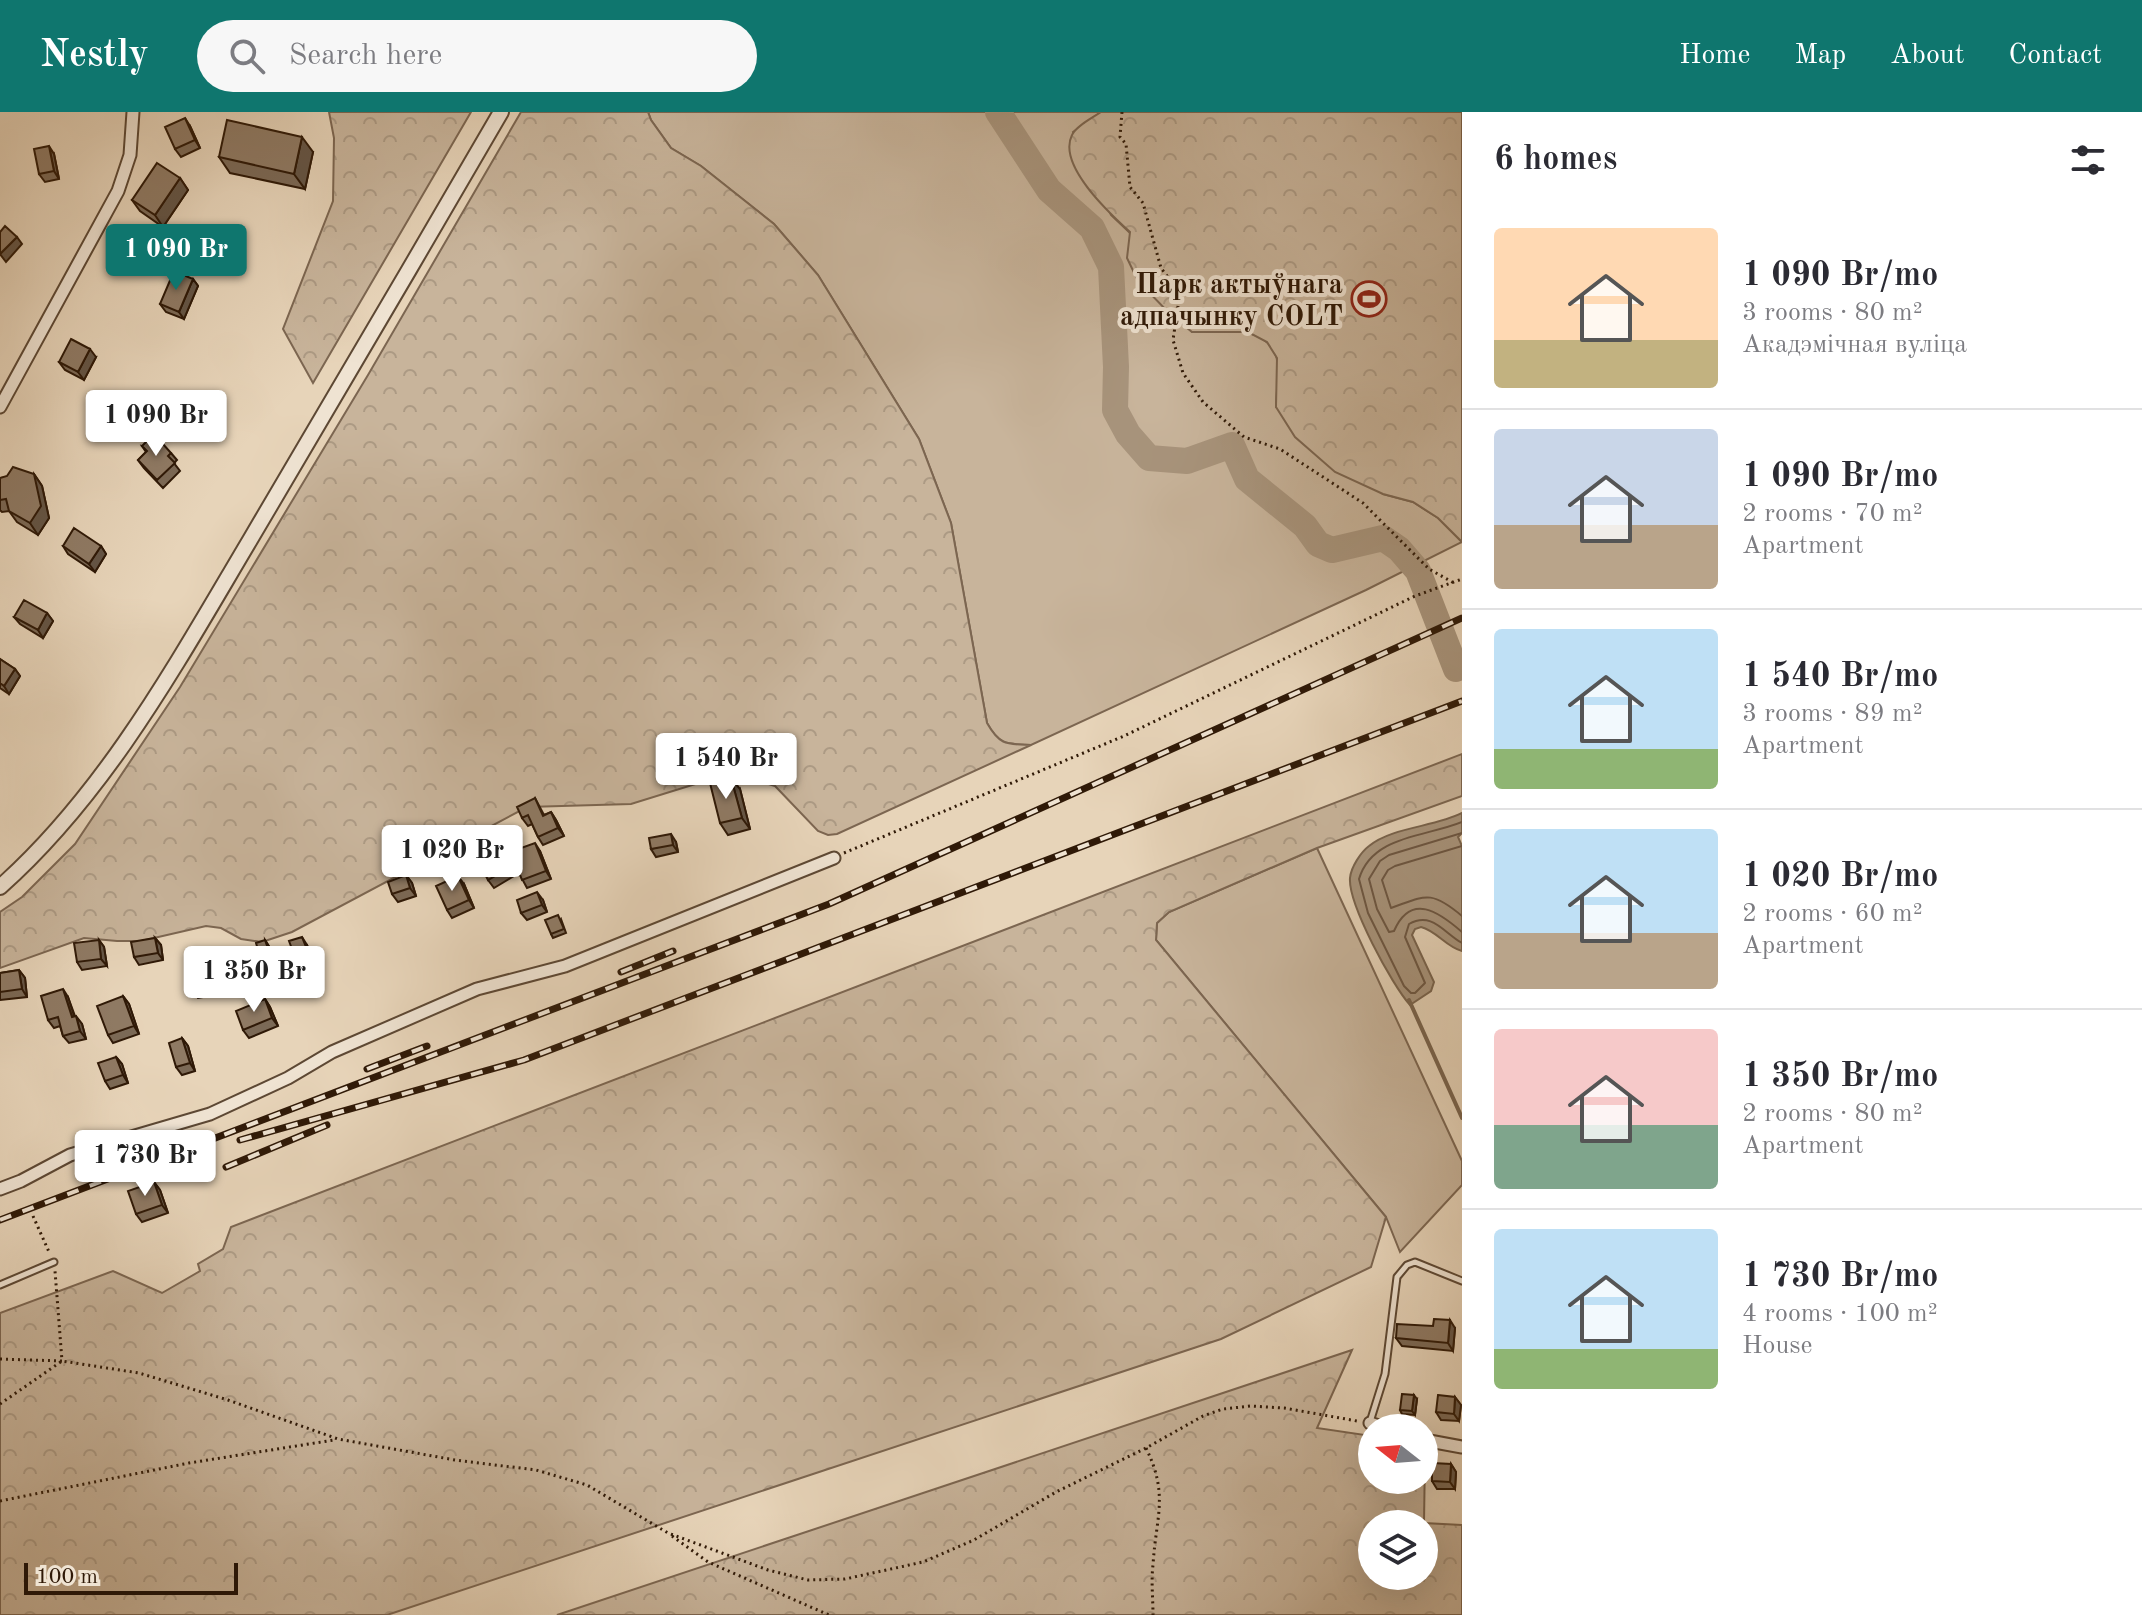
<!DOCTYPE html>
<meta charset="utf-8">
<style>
body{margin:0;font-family:"Old Standard TT",serif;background:#f7f7f7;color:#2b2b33;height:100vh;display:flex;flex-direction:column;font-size:30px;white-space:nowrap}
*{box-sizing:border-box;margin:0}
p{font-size:26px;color:#7c7c81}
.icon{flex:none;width:44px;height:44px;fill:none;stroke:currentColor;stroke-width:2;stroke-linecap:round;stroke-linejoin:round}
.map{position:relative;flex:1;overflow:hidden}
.drawer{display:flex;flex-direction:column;background:#fff;width:680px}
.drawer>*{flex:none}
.needle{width:52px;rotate:287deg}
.fabs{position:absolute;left:1358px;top:1302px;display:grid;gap:16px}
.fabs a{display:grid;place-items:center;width:80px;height:80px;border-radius:50%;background:#fff;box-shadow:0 8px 32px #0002;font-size:40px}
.scale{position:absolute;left:24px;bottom:20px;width:214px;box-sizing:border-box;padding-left:8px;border:4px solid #2f1907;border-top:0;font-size:22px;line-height:28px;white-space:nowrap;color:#2f1907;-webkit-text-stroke:6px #efe3d2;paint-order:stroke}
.price{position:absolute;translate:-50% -68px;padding:0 18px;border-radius:8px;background:#fff;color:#222;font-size:26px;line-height:52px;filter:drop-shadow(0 2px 4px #0008)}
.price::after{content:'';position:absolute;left:50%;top:48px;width:24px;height:18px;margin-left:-12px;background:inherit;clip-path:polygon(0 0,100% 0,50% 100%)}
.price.on{background:#0f766e;color:#fff}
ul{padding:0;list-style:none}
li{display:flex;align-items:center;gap:24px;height:200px;padding:0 32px}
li+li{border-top:2px solid #e1e1e2}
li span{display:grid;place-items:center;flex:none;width:224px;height:160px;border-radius:8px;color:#555}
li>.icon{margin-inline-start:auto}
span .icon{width:96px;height:96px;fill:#fffc;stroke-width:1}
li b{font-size:34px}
h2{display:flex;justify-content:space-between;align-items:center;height:96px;padding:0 32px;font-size:34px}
header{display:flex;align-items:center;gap:48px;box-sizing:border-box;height:112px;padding:0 40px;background:#0f766e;color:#fff}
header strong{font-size:38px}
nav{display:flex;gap:44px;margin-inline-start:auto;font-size:28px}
.search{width:560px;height:72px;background:#f7f7f7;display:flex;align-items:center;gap:20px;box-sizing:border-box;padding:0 28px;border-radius:44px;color:#7c7c81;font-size:30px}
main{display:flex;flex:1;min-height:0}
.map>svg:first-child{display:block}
.grass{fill:#c8b49b;stroke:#7c6651;stroke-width:2}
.forest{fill:url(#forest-crowns);stroke:#7c6651;stroke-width:2;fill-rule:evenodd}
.water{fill:#a8947c;stroke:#78634d;stroke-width:2}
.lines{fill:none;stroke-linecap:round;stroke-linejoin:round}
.shore{stroke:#6c5642;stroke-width:2}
.stream{stroke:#78634d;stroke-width:4}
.river{stroke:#a8947c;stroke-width:26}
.service-casing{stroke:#5d4834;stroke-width:9}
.minor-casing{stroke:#5d4834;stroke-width:15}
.tertiary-casing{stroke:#5d4834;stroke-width:18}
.path{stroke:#2f1907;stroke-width:3;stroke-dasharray:2 4;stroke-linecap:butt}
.service{stroke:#efe3d2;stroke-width:5}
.minor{stroke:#efe3d2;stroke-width:11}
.tertiary{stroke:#efe3d2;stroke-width:14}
.rail-casing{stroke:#2f1907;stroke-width:7}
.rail{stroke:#efe3d2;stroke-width:4;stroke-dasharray:12;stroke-linecap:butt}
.wall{fill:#7b6956;stroke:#2f1907;stroke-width:2}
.shaded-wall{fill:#645546;stroke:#2f1907;stroke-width:2}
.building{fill:#8f7a64;stroke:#2f1907;stroke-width:2}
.labels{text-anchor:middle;stroke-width:8;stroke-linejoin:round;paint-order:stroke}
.poi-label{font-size:28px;font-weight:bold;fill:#2f1907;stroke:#efe3d2;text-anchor:end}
</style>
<header>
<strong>Nestly</strong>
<div class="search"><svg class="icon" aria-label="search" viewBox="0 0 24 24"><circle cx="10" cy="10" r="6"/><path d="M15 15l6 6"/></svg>Search here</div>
<nav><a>Home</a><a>Map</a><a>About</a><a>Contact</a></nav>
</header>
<main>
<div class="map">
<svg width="1462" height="1503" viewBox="0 0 1462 1503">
<defs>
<pattern id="forest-crowns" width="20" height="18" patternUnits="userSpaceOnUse" patternTransform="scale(2)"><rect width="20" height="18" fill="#c8b49b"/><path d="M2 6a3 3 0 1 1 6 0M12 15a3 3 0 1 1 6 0" fill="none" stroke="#ac9a84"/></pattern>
</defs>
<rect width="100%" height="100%" fill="#e7d4b9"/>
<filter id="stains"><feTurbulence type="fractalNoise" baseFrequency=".0025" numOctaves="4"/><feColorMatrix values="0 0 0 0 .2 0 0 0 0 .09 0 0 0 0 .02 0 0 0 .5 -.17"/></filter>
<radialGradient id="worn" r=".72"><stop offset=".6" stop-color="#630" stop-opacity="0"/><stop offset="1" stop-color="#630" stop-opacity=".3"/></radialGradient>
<!-- grass -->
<path class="grass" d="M648,0H1101L1073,20L1111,103L1130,121L1192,220C1219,221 1264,210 1276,244C1281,258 1276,280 1276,295L1383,382L1413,390L1438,406L1462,430L1366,478L1031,633C1007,632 1000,634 987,611L951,411L919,327L818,163L774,112L701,54L671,36L651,8Z
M1317,736L1462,1049V1073L1400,1140L1386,1105L1156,828L1157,811L1169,800Z"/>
<!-- forest -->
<path class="forest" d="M329,0H471L313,271L283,217L333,89L334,26Z
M521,0H648L651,8L671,36L701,54L774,112L818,163L919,327L951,411L987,611C1000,634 1007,632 1031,633L837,722L828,723L818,719L775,674L743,664L718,665L631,692L527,695L292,820L262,830L241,827L221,816L206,814L141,829H117L84,826L0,856V800L22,785L75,732L180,575L368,263Z
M1101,0H1462V430L1438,406L1413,390L1383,382L1335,360L1295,325L1276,295L1277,246L1267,230L1248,220H1192L1170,202L1138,169L1127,146L1130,120C1109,101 1057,53 1072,23C1076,14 1092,6 1101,0Z
M1462,642V684L1317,736L1169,800L1157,811L1156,828L1386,1105L1371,1155L1221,1227L387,1503H0V1201L113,1159L162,1181L200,1159L198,1152L223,1137L231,1115Z
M1352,1238L1317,1316L1372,1324V1368H1424L1425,1343L1424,1411L1462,1413V1503H557ZM1372,1412H1424V1464H1372Z"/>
<!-- water -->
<path class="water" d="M1462,701V721L1458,725L1462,734V839C1446,835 1437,819 1421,815L1415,817L1412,823L1434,870L1431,879L1410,893C1392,873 1348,792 1350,766C1351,755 1361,740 1369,734C1392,715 1435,715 1462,701Z"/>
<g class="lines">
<!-- shore -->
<path class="shore" d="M1462,710C1426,725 1372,723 1359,767L1368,801L1404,874L1411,881H1415L1425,871L1405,825L1409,812C1432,799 1444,821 1462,831
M1462,721L1389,743L1380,749L1369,767L1377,797L1389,820L1394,819C1411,780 1439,800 1462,820
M1462,734L1395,754L1388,758L1382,768L1391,796C1425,784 1430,777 1462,804"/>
<!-- stream -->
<path class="stream" d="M1409,888L1462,1006"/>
<!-- river -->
<path class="river" d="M998,0L1049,78L1092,116L1111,155L1116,255L1115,298L1128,322L1149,346L1187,349L1232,333L1247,367L1305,414L1318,432L1332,438L1383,426L1399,437L1418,459L1456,557"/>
<defs>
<path id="service" d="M0,1173L54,1150
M1370,1310L1385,1262L1397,1165L1407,1153L1415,1150L1462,1169"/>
<path id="minor" d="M0,295L118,79L130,43L133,0
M0,1077L21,1069L70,1043L210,1002L288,966L332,940L477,877L565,854L834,746
M1370,1311L1385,1316
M1424,1328L1462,1335"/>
<path id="tertiary" d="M0,775C107,680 178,549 250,428C334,286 418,143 501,0"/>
</defs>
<!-- service casing -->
<use href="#service" class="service-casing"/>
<!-- minor casing -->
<use href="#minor" class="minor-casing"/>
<!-- tertiary casing -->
<use href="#tertiary" class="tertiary-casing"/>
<!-- path -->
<path class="path" d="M1122,0L1120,25L1126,32L1130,75L1143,91L1161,156L1180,181L1173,228L1183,261L1203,290L1244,325L1280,337L1363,391L1429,457L1454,471
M844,741L1124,624L1415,484L1462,467
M33,1104L49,1140
M0,1247L62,1249L55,1159
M0,1292L62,1249L139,1261L228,1288L338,1327L455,1348L536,1358L587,1373L668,1421L768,1458L808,1468L845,1467L923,1450L974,1428L1056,1380L1146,1336L1203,1304L1223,1297L1251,1294L1284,1296L1357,1309
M1146,1336C1169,1383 1156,1404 1153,1453C1151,1469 1153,1486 1153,1503
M0,1389L189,1351L334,1328
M672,1424L708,1450L829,1503"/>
<!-- service -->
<use href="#service" class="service"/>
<!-- minor -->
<use href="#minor" class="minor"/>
<!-- tertiary -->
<use href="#tertiary" class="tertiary"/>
<defs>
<path id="rail" d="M621,860L673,839
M367,957L427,934
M240,1028L524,948L1462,589
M226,1055L327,1013
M0,1108L829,792L1462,506"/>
</defs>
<!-- rail casing -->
<use href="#rail" class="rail-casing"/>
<!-- rail -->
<use href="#rail" class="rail"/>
</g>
<!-- wall -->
<path class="wall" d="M190,14L200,36L181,45L175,37Z
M313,40L305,77L230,61L219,45Z
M54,42L59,67L45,70L39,62Z
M180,66L188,78L163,115L140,99L132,88Z
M193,167L198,174L184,207L166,200L160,192Z
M96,245L84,268L65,258L59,250Z
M142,334L171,341L177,348L174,351L180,359L163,376L144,356L138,348L146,340Z
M34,362L42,374L49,406L38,423L17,410L9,399L2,400L0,398V366Z
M63,434H101L106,442L95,460L68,442Z
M47,501L53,509L43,526L20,512L14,505Z
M0,547L15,557L20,564L9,582L0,576Z
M740,677L750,717L728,723L720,711Z
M535,686L544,703L551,700L556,708L564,724L543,733L538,725L532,712L528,714L522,706Z
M676,730L678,740L656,745L651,737Z
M540,739L551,767L527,776L519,761L494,776L488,768L499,744Z
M406,763L412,771L416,784L398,790L392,782Z
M464,772L474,796L452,806L447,798Z
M543,788L547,800L527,808L521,801Z
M561,807L566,821L553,826L551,822Z
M155,826L161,833L163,848L139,853L134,845Z
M99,828L104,835L107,854L82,858L77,850Z
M265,828L270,836L274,846L307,833L316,855L282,870L283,874L272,877L267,869Z
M210,851L215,883L198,886L193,878Z
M19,858L25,866L27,885L0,888V861Z
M123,884L129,892L139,922L113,931L108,923Z
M68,885L75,904L82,912L86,927L69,931L63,924L60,914L54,916L48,908Z
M265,887L270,895L278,914L249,926L243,918Z
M182,926L188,934L195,959L182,963L176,955Z
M116,945L122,952L128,971L110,977L105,969Z
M154,1070L160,1078L168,1101L142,1110L136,1102Z
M1455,1216L1453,1239L1402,1234L1396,1226Z
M1455,1285L1461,1293L1459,1309L1441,1308L1436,1300Z
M1417,1287L1415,1303L1402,1302L1400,1298Z
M1451,1352L1456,1360L1455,1377H1437L1432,1369Z"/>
<!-- shaded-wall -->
<path class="shaded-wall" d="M185,6L190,14L200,36L195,28Z
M302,25L313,40L305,77L294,62Z
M49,34L54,42L59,67L54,59Z
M180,66L188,78L163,115L155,103Z
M17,125L22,132L6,150L0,142Z
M193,167L198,174L184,207L179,200Z
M90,237L96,245L84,268L78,260Z
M34,362L42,374L49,406L38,423L30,411Z
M101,434L106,442L95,460L89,452Z
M47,501L53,509L43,526L38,518Z
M15,557L20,564L9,582L4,574Z
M731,666L740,677L750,717L742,706Z
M551,700L556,708L564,724L558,716Z
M671,722L676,730L678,740L673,733Z
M535,731L540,739L551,767L546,759Z
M406,763L412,771L416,784L410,776Z
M458,764L464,772L474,796L469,788Z
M537,780L543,788L547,800L542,793Z
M302,825L307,833L316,855L311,847Z
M155,826L161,833L163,848L158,841Z
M99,828L104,835L107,854L101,847Z
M265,828L270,836L277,855L272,848Z
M204,843L210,851L215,883L209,875Z
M19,858L25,866L27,885L22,877Z
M63,877L68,885L77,913L72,905Z
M123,884L129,892L139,922L134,914Z
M265,887L270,895L278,914L272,906Z
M76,904L82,912L86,927L80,919Z
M182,926L188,934L195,959L190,951Z
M116,945L122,952L128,971L123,963Z
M154,1070L160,1078L168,1101L162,1093Z
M1450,1208L1455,1216L1453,1239L1448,1231Z
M1414,1283L1417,1287L1415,1303L1412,1299Z
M1455,1285L1461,1293L1459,1309L1454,1302Z
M1451,1352L1456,1360L1455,1377L1450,1370Z"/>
<!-- building -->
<path class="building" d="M185,6L195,28L175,37L165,15Z
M227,8L302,25L294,62L219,45Z
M49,34L54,59L39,62L34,37Z
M157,51L180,66L155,103L132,88Z
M5,114L17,125L0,142V120Z
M174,159L193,167L179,200L160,192Z
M71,227L90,237L78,260L59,250Z
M154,322L171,341L168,344L175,351L157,368L138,348L147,339L142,334Z
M13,355L34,362L41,394L30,411L9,399L6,387L0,388V366L7,364Z
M74,416L101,434L89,452L63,434Z
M24,488L47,501L38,518L14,505Z
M0,547L15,557L4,574L0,571Z
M731,666L742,706L720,711L710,671Z
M535,686L543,704L551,700L558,716L538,725L528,703L522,706L517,695Z
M671,722L673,733L651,737L649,726Z
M535,731L546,759L522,768L516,752L488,768L480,752L498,742L499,744Z
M406,763L410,776L392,782L388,770Z
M458,764L469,788L447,798L436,774Z
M537,780L542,793L521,801L517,788Z
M558,803L564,817L551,822L545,808Z
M302,825L311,847L277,863L278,866L267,869L256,831L265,828L272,848L292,837L289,829Z
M155,826L158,841L134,845L131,830Z
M99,828L101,847L77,850L74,831Z
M204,843L209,875L193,878L188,846Z
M19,858L22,877L0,880V861Z
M63,877L72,905L76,904L80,919L63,924L58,905L48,908L41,884Z
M123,884L134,914L108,923L97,894Z
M265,887L272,906L243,918L236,899Z
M182,926L190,951L176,955L169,931Z
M116,945L123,963L105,969L98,951Z
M154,1070L162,1093L136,1102L128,1079Z
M1434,1207L1450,1208L1448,1231L1396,1226L1397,1212L1433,1214Z
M1402,1282L1414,1283L1412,1299L1400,1298Z
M1438,1283L1455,1285L1454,1302L1436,1300Z
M1432,1351L1451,1352L1450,1370L1432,1369Z"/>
<!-- icons -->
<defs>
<symbol id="stadium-ring" viewBox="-11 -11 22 22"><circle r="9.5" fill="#efe3d2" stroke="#8f2418" stroke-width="1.5"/><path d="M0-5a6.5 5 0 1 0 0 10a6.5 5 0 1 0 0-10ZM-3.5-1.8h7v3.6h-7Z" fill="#8f2418"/></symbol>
</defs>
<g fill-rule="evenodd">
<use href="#stadium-ring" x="1349" y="167" width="40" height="40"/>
</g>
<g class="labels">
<!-- poi labels -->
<g class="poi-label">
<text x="1343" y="181">Парк актыўнага<tspan x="1343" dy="32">адпачынку COLT</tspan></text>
</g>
</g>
<rect width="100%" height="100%" filter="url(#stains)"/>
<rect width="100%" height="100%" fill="url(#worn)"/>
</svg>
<div class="fabs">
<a><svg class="needle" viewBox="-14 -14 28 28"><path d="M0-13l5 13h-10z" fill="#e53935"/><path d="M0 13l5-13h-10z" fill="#7c7c81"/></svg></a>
<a><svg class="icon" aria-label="layers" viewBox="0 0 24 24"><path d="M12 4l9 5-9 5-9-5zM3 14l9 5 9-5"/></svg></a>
</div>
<div class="scale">100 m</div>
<b class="price on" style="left:176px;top:180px">1 090 Br</b>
<b class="price" style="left:156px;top:346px">1 090 Br</b>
<b class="price" style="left:726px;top:689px">1 540 Br</b>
<b class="price" style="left:452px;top:781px">1 020 Br</b>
<b class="price" style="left:254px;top:902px">1 350 Br</b>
<b class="price" style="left:145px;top:1086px">1 730 Br</b>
</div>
<section class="drawer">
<h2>6 homes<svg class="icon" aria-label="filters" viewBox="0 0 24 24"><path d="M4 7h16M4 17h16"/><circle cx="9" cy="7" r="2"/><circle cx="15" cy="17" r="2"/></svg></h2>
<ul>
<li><span style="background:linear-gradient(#ffd9b3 70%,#c2b280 0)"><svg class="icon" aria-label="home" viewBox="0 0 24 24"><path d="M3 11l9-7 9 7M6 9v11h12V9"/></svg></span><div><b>1 090 Br/mo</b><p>3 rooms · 80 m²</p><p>Акадэмічная вуліца</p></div></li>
<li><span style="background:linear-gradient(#c9d6e8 60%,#b9a48a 0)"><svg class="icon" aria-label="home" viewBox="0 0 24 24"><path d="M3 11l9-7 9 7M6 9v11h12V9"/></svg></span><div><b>1 090 Br/mo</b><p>2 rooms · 70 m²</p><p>Apartment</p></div></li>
<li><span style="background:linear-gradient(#bfe0f5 75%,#8fb573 0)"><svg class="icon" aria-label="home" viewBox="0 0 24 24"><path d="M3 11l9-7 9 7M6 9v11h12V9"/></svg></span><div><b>1 540 Br/mo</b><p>3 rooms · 89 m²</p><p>Apartment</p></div></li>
<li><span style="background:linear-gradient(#bfe0f5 65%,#b9a48a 0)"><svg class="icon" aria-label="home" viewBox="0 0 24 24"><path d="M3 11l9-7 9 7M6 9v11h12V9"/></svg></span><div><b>1 020 Br/mo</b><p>2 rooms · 60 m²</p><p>Apartment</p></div></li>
<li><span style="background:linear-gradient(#f6c9c9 60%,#7fa58c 0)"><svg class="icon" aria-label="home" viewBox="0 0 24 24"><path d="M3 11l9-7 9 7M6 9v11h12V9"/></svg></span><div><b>1 350 Br/mo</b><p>2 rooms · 80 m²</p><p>Apartment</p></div></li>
<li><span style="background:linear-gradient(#bfe0f5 75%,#8fb573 0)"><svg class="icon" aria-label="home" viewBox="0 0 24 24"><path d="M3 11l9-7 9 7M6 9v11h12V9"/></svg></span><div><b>1 730 Br/mo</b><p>4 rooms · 100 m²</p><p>House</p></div></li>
</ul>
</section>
</main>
